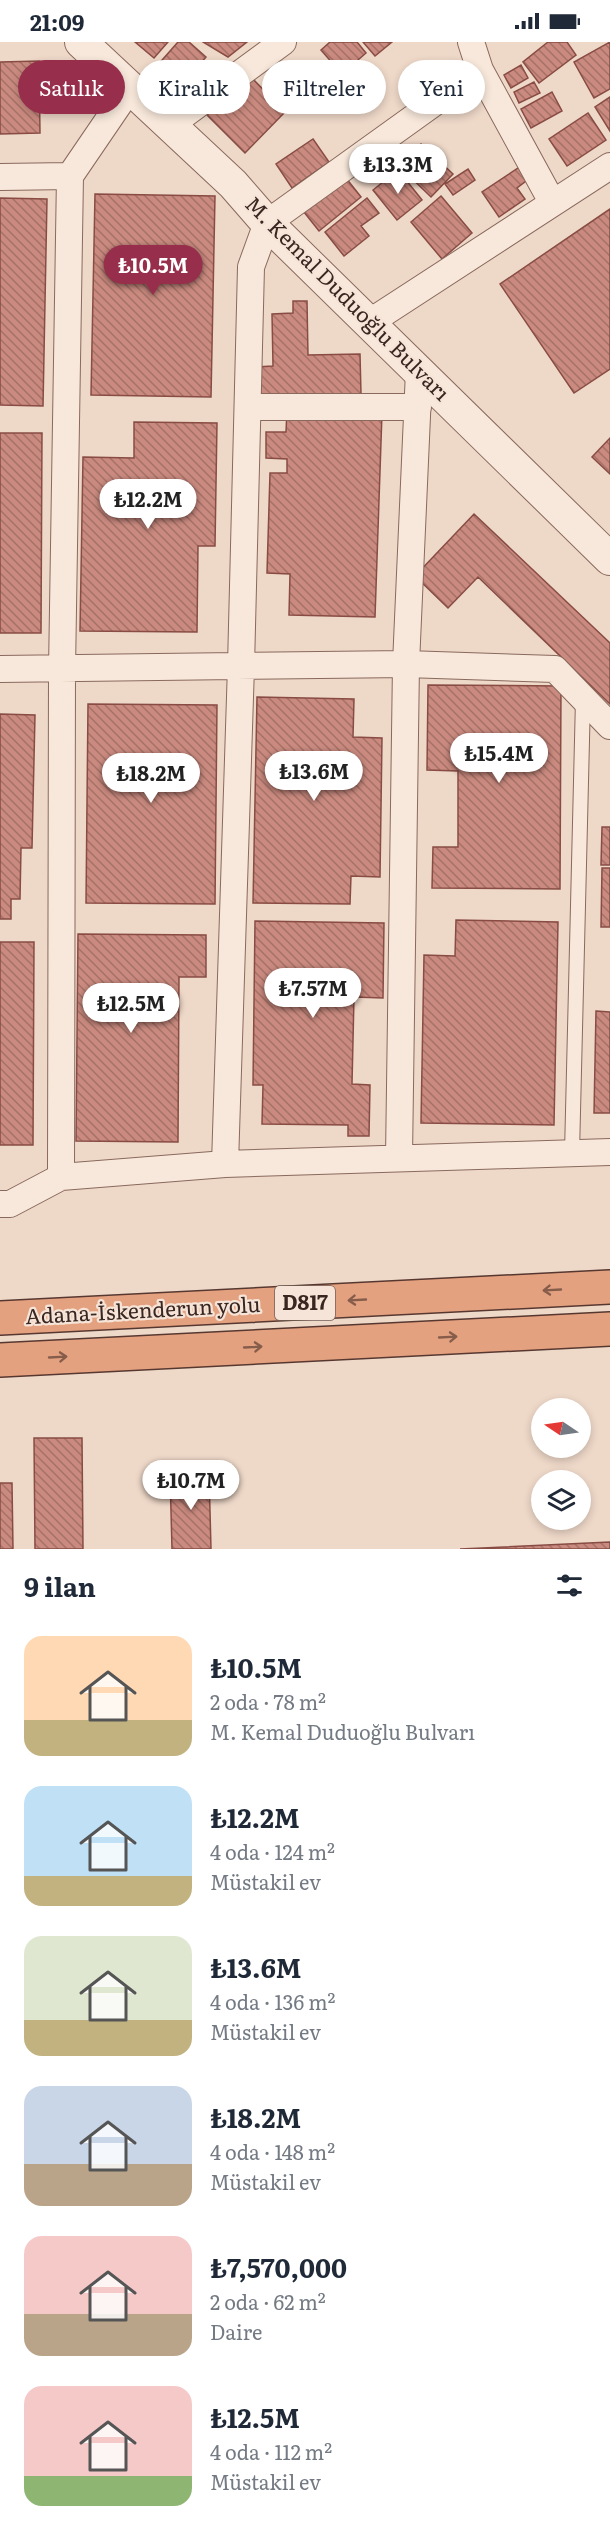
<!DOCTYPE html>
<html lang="tr">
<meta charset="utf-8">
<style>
body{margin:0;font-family:Literata,serif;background:#f6f6f7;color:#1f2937;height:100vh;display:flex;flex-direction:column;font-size:22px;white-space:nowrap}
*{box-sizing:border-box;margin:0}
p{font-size:20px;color:#747a83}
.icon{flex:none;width:33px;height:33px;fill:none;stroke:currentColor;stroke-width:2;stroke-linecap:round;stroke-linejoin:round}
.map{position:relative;height:1507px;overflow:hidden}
.details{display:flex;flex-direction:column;background:#fff;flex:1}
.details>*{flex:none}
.hud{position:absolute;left:18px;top:18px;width:574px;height:54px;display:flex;gap:12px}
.needle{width:39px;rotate:283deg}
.controls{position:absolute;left:531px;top:1356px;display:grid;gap:12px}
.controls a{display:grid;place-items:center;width:60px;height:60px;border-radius:50%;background:#fff;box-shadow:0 3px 9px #0003;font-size:30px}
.price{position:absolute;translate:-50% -51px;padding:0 14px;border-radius:21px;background:#fff;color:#222;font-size:20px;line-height:39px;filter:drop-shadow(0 2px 3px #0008)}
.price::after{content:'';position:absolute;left:50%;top:36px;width:18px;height:14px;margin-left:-9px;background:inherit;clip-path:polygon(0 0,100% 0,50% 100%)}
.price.selected{background:#972f4c;color:#fff}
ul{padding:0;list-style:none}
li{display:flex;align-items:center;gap:18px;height:150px;padding:0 24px}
li span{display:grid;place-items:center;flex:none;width:168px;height:120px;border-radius:18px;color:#555}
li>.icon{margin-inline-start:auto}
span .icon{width:72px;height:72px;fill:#fffc;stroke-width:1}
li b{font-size:26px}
h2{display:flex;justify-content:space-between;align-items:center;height:72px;padding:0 24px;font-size:26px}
.pill{padding:0 21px;border-radius:27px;background:#fff;box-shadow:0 3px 9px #0003;font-size:21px;line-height:54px}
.pill.selected{background:#972f4c;color:#fff}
.status{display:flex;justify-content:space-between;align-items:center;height:42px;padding:0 30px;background:#fff;direction:ltr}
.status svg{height:16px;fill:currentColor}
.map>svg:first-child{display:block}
.building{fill:url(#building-back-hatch);stroke:#884c44;stroke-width:1.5}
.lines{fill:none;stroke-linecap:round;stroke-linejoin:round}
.service-casing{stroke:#89695d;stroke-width:16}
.minor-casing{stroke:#89695d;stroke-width:28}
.tertiary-casing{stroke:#89695d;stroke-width:34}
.trunk-casing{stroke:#573831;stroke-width:36}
.service{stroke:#f8e8db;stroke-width:14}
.minor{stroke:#f8e8db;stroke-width:26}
.tertiary{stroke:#f8e8db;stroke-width:32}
.trunk{stroke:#e4a17f;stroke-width:33}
.oneway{stroke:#865d4b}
.labels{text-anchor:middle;stroke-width:4.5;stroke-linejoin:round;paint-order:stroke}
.shield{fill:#f5e4d7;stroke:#725f57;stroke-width:1.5}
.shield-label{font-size:20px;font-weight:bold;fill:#3a2620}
.street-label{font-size:21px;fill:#3a2620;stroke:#f5e4d7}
</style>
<div class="status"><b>21:09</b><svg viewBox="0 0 49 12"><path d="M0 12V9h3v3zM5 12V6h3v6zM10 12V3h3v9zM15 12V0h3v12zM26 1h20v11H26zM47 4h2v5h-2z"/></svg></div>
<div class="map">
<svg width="610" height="1507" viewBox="0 0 610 1507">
<defs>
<pattern id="building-back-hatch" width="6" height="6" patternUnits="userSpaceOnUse" patternTransform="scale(1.5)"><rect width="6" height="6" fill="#ca8a7f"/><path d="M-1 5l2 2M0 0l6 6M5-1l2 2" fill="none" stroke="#a57168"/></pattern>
</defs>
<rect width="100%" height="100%" fill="#eed8c8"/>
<!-- building -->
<path class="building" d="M135,0H168L154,16Z
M178,0H189L206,15L180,45L156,25Z
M203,0H247L228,15Z
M330,0H357L366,11L342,32L321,8Z
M363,0H392L375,14Z
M548,0H567L576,13L539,41L523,20Z
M610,0V47L594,56L574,20Z
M39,19L40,91L0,92V20Z
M521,23L528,36L511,46L504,33Z
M248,32L285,70L245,111L207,73Z
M534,40L540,51L519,61L514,50Z
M552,50L562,69L531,86L521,67Z
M610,55V89L595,65Z
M588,71L606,98L567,124L549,97Z
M313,97L329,120L292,146L276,122Z
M421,102L453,132L431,155L400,125Z
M521,124L530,136L517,146L525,157L499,175L482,150Z
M468,127L475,138L453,153L445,142Z
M398,128L422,158L397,178L373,148Z
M346,136L361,155L319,189L304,170Z
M95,152L215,154L211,355L91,353Z
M441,154L472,191L442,217L411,180Z
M0,156L47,157L43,364L0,363Z
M367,156L379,171L361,184L369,194L344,214L325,190Z
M610,167V327L574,351L500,242Z
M293,259H307L308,313L360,312L361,352L257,354L256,325L273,324L272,272L293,271Z
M287,368L382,371L375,575L289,573L290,532L267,531L270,431H287V417L266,416V390H286Z
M134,380L217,381L215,504H198L197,590L80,589L83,415L134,416Z
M0,391H42L41,591H0Z
M610,396V432L592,415Z
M474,472L610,601V662L478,535L448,566L415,534Z
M428,643L561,644L560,847L432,846L433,805H458V729L427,728Z
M257,655L354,657L353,695L382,696L380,835L351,834L350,862L253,861Z
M88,662L217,663L215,862L86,861Z
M0,672L35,673L32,806H21L20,857H11V877H0Z
M602,785H610V823H601Z
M602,826H610V885H601Z
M456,878L558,880L554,1083L421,1081L424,913L455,914Z
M255,879L384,881L383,956L354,955L352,1042L370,1043L369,1094H348V1083L262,1082L263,1043H253Z
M78,892L206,893V935H179L178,1100L76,1099Z
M0,900H34L33,1103H0Z
M596,969L610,970V1071H594Z
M34,1396H82L83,1507H35Z
M209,1431L211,1507H172L170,1432Z
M0,1441H12L13,1507H0Z
M610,1500V1507H460Z"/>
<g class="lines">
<defs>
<path id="service" d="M572,1111L583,657"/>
<path id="minor" d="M471,0L480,28L552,160
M170,83L283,0
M0,135L70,134L130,46
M370,280L610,124
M248,365H418
M0,627L406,622L555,627L610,684
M399,1115L406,622L419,329
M225,1122L241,624L251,225L267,181L480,28
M61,1135L62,628L70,134
M0,1162H10L61,1135L225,1122L610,1110"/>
<path id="tertiary" d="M81,0L233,142L267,181L610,517"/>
<path id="trunk" d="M0,1276L610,1245
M0,1318L610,1287"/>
</defs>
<!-- service casing -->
<use href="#service" class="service-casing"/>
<!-- minor casing -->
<use href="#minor" class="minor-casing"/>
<!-- tertiary casing -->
<use href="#tertiary" class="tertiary-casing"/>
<!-- trunk casing -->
<use href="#trunk" class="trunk-casing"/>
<!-- service -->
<use href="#service" class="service"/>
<!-- minor -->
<use href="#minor" class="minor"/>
<!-- tertiary -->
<use href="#tertiary" class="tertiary"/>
<!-- trunk -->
<use href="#trunk" class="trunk"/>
</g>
<!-- one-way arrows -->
<defs><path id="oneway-shaft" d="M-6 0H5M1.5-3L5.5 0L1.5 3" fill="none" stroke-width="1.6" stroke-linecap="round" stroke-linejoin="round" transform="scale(1.5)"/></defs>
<g class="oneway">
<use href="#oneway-shaft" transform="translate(552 1248) rotate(177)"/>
<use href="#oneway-shaft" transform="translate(357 1258) rotate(177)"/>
<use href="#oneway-shaft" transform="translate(448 1295) rotate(-3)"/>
<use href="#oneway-shaft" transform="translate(253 1305) rotate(-3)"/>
<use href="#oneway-shaft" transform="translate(58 1315) rotate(-3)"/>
</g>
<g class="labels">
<!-- shield labels -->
<rect class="shield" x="275" y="1244" width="60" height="34" rx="4.5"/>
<g class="shield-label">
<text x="305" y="1268">D817</text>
</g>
<!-- street labels -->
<g class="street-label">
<text transform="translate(347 257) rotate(45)" y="7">M. Kemal Duduoğlu Bulvarı</text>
<text transform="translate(143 1269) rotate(-3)" y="7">Adana-İskenderun yolu</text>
</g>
</g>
</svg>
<div class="controls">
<a><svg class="needle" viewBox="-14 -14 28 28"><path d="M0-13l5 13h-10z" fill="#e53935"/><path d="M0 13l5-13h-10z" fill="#747a83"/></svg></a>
<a><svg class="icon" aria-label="layers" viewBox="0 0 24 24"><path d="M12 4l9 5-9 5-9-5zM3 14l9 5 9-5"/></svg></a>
</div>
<b class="price" style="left:398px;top:153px">₺13.3M</b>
<b class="price selected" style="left:153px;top:254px">₺10.5M</b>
<b class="price" style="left:148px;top:488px">₺12.2M</b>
<b class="price" style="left:499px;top:742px">₺15.4M</b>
<b class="price" style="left:314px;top:760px">₺13.6M</b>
<b class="price" style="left:151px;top:762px">₺18.2M</b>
<b class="price" style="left:313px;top:977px">₺7.57M</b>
<b class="price" style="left:131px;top:992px">₺12.5M</b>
<b class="price" style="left:191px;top:1469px">₺10.7M</b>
<div class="hud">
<a class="pill selected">Satılık</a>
<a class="pill">Kiralık</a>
<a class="pill">Filtreler</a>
<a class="pill">Yeni</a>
</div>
</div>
<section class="details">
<h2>9 ilan<svg class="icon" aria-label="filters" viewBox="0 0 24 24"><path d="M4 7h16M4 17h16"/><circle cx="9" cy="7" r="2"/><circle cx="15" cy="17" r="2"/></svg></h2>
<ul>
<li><span style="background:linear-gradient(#ffd9b3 70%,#c2b280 0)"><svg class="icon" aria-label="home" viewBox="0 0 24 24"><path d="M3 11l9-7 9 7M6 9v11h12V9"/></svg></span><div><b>₺10.5M</b><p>2 oda · 78 m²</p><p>M. Kemal Duduoğlu Bulvarı</p></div></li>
<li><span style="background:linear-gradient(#bfe0f5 75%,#c2b280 0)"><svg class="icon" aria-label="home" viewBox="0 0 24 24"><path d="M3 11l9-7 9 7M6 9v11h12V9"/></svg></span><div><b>₺12.2M</b><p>4 oda · 124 m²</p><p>Müstakil ev</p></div></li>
<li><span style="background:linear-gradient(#dfe7d0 70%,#c2b280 0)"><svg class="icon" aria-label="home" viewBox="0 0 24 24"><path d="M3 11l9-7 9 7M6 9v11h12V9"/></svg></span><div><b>₺13.6M</b><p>4 oda · 136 m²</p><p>Müstakil ev</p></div></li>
<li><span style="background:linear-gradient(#c9d6e8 65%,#b9a48a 0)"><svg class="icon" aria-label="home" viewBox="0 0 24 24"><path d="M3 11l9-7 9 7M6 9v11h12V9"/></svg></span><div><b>₺18.2M</b><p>4 oda · 148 m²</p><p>Müstakil ev</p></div></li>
<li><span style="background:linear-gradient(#f6c9c9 65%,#b9a48a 0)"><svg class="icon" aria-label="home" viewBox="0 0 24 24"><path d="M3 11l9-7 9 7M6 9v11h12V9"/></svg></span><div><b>₺7,570,000</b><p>2 oda · 62 m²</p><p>Daire</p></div></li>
<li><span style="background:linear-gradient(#f6c9c9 75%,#8fb573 0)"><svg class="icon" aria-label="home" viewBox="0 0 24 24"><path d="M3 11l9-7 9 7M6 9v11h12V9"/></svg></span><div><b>₺12.5M</b><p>4 oda · 112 m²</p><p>Müstakil ev</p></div></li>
</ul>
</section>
